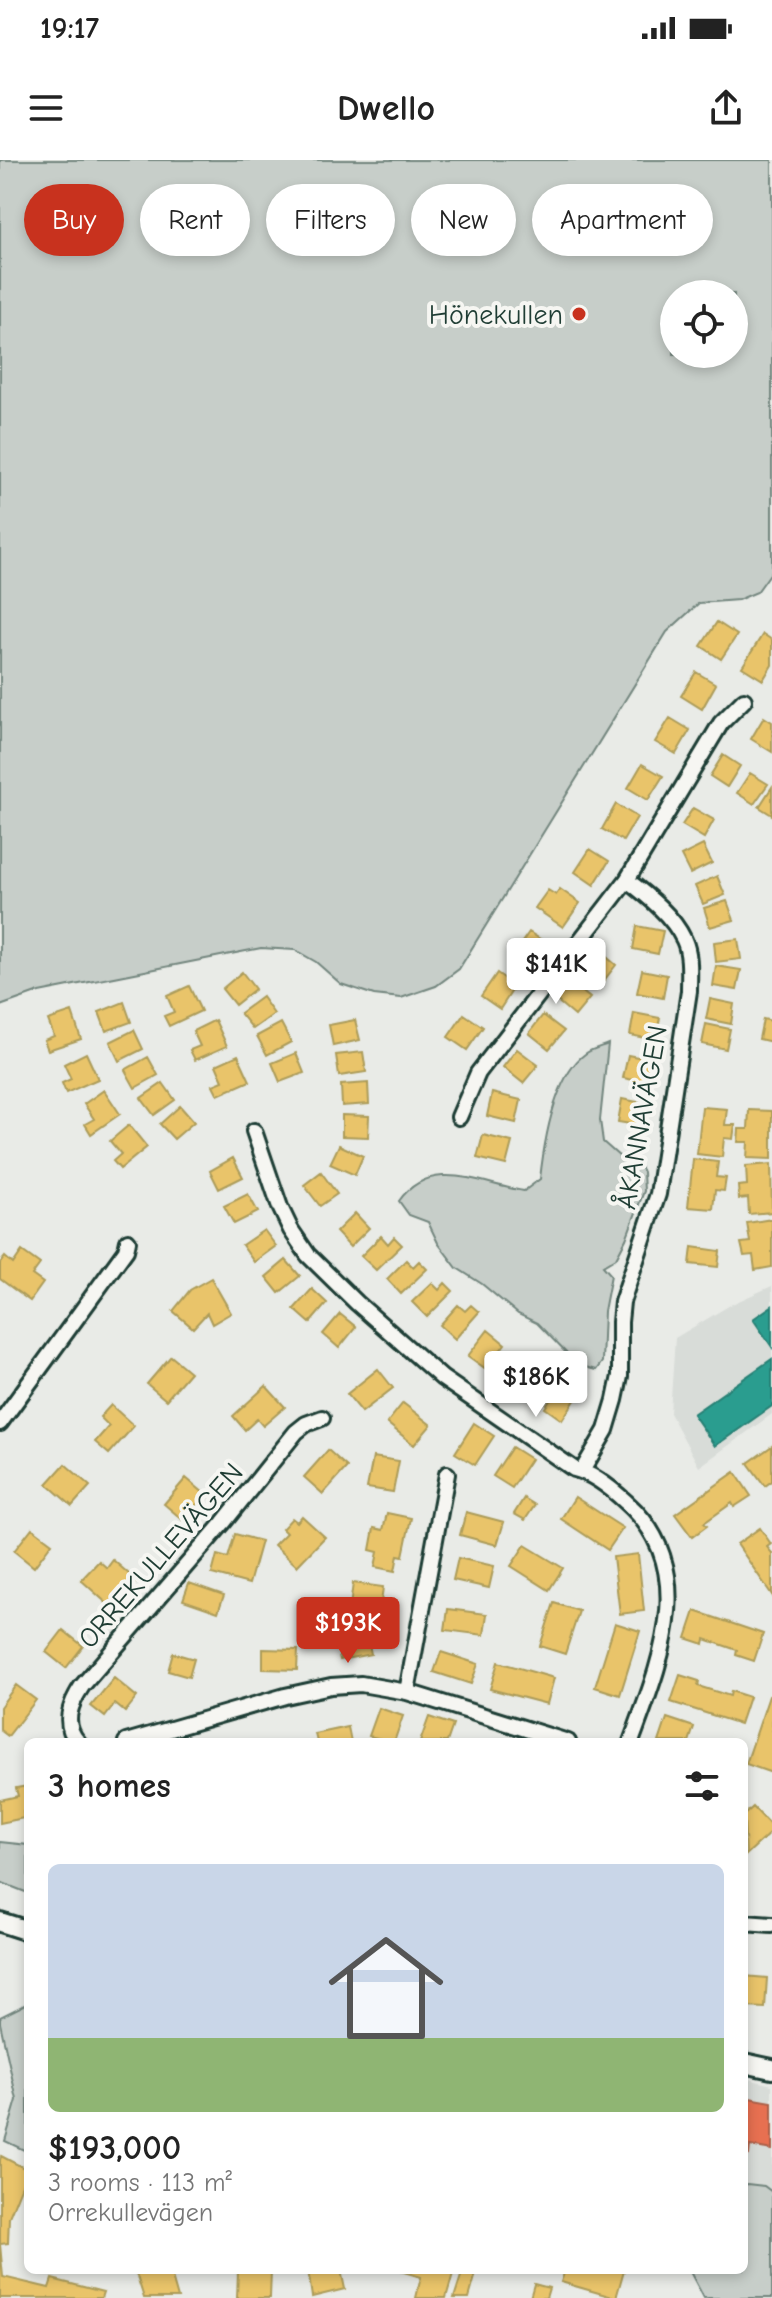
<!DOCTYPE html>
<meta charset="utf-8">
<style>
body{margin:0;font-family:"Comic Neue",sans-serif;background:#f2f2f2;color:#222;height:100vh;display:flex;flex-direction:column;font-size:30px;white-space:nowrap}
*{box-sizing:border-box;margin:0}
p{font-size:26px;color:#767676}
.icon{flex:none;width:44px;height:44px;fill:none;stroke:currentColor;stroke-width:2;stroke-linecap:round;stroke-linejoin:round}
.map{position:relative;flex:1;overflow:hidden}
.sheet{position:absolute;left:24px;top:1578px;width:724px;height:536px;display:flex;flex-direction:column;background:#fff;border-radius:12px;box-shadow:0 4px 12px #0003}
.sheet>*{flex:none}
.guide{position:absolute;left:24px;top:24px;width:724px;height:72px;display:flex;gap:16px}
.tools{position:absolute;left:660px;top:120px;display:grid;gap:16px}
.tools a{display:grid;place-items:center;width:88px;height:88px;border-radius:50%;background:#fff;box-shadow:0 4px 12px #0003;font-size:40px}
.price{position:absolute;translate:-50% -68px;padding:0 18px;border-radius:8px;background:#fff;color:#222;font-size:26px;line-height:52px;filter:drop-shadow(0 2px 4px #0008)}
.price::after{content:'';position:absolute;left:50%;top:48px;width:24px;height:18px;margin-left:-12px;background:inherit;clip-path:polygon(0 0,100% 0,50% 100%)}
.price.on{background:#c8321e;color:#fff}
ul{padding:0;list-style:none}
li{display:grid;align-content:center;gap:16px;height:424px;padding:0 24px}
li+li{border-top:2px solid #e0e0e0}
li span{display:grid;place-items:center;height:248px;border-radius:12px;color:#555}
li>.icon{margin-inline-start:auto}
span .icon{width:144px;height:144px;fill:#fffc;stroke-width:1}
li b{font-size:34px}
h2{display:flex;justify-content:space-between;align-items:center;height:96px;padding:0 24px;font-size:34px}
.chip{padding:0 28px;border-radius:36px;background:#fff;box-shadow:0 4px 12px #0003;font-size:28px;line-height:72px}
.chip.on{background:#c8321e;color:#fff}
.status{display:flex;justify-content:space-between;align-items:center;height:56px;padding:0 40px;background:#fff;direction:ltr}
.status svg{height:22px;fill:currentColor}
header{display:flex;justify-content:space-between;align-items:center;height:104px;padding:0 24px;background:#fff;font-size:36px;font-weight:800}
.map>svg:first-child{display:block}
.built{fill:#d8dcd8}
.green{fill:#c7cec9;stroke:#73867e;stroke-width:2;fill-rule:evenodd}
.homes{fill:#e9c46a;stroke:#ac9c5a;stroke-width:2}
.shops{fill:#e76f51;stroke:#ab6048;stroke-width:2}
.schools{fill:#2a9d8f;stroke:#278074;stroke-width:2}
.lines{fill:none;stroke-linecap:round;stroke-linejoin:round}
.minor-casing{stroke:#1f3d34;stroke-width:20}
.tertiary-casing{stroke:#1f3d34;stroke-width:24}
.minor{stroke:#f6f6f2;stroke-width:14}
.tertiary{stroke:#f6f6f2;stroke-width:18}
.poi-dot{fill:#c8321e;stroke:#f6f6f2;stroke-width:3}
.labels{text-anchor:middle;stroke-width:8;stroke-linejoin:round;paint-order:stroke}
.poi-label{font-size:28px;fill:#1f3d34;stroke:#f6f6f2;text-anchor:end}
.street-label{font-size:28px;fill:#1f3d34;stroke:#f6f6f2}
</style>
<div class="status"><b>19:17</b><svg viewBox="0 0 49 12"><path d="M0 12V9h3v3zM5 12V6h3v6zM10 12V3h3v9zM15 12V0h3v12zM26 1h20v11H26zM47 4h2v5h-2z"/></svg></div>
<header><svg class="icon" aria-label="menu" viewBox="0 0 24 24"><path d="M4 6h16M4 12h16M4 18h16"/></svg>Dwello<svg class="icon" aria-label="share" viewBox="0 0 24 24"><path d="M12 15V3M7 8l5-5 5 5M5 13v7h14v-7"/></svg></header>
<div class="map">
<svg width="772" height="2138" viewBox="0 0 772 2138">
<rect width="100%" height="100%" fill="#e9ebe7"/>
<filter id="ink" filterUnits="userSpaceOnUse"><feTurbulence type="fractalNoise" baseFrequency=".0125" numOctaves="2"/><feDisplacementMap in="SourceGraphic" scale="16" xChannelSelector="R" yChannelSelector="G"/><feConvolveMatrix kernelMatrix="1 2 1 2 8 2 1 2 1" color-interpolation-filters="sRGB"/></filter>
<g filter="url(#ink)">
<!-- built -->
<path class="built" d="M772,1126V1254L699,1307L670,1253L675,1178L732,1144Z
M744,1918L772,1925V2032L764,2026L744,2025Z"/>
<!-- green -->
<path class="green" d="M0,0H772V411L757,432L738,440L699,443L667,472L459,809L436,826L401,838L374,835L341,824L316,802L295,790L261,788L39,832L0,846ZM734,134V194H674V134Z
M608,884L600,960L603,982L620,997L636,999L643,1012L644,1031L626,1079L616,1098L603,1106L611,1115L604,1151L602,1202L596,1210L578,1205L537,1163L518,1154L482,1124L457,1108L438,1083L428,1062L409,1055L399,1041C431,996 480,1024 524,1031L540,1019C544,983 554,917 585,894C591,889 601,887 608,884Z
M0,1682L28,1685V1733L0,1722Z
M28,1843V1992L5,1981L17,1940L0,1863V1857Z
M747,2024L764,2026L772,2032V2138H704L689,2110H744V2025Z"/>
<!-- homes -->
<path class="homes" d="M717,462L737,475L721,499L701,486Z
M763,474L772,480V505L763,520L742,507Z
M696,512L716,524L702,549L681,536Z
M764,557L772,562V592L751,579Z
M670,558L690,570L676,594L655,582Z
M723,595L740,606L727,627L710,616Z
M642,604L663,616L648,640L628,628Z
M750,613L768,624L754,644L737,633Z
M772,627V655L759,647Z
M616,644L637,657L623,681L602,669Z
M693,648L714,660L704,678L682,665Z
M703,685L712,703L690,714L681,696Z
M590,689L609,701L594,725L575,712Z
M717,716L725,735L703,744L695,726Z
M560,729L580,743L563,767L535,748L548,730L556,735Z
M727,741L734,760L710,767L704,748Z
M637,766L663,771L658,794L633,789Z
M529,772L548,784L532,807L513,795Z
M738,779L741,799L716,802L714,782Z
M596,788L616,805L602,823L581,807Z
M716,806L741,810L737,830L713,826Z
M642,810L667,815L663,838L637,833Z
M242,812L255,829L235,845L222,829Z
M497,813L515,826L500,849L481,836Z
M569,821L590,838L575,856L555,839Z
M189,826L201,851L169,866L164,856L174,852L167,836Z
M262,837L274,854L253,869L240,853Z
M710,839L734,844L731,864L706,859Z
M124,842L131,862L106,871L99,852Z
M72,852L81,879L48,890L44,880L54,876L48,860Z
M634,853L660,858L655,880L630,875Z
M464,854L483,867L467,890L448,877Z
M543,855L564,871L549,889L529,873Z
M763,859L772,861V882L759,879Z
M215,860L227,886L195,900L190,890L200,886L193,871Z
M355,860L360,880L333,886L329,865Z
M281,863L291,882L267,895L257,876Z
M706,864L730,869L726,889L702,884Z
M134,870L143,889L119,901L110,882Z
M517,889L538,905L523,923L503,907Z
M363,892L366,912L339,916L336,895Z
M86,893L98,919L66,933L62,923L71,919L64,904Z
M296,893L304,913L280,922L272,903Z
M238,895L250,921L218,935L213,925L223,921L216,905Z
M628,895L653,900L649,923L623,918Z
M148,897L158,915L135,928L125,910Z
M163,923L175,940L154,955L141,938Z
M368,923L369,944L342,946L341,925Z
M104,930L120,954L91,974L85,964L94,959L84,944Z
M492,933L521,940L516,963L487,956Z
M622,939L648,944L643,966L618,962Z
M180,946L194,962L174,979L160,964Z
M702,947L727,949L725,965H735L733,979L724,978L722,997L697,994Z
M749,950L772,951V999L747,998L748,982H738L739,969H748Z
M342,955L369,956L368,977L342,976Z
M129,965L147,987L120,1009L113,1001L121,994L110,981Z
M483,975L512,982L506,1005L477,998Z
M339,985L363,996L355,1015L330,1004Z
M233,998L243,1017L219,1029L210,1011Z
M693,999L718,1002L716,1017L726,1018L724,1031L715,1030L713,1049L688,1047Z
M771,1004L772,1052L749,1054L748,1038L739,1039L738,1026L747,1025L746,1006Z
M321,1012L337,1034L320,1046L304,1025Z
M248,1034L258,1052L234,1064L224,1046Z
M355,1053L369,1068L350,1087L336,1072Z
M772,1059V1107L755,1110L753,1095L744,1096L741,1083L750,1082L747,1063Z
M264,1070L276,1086L254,1102L242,1085Z
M381,1076L388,1084L394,1077L402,1085L376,1110L361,1096Z
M692,1087L720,1091L718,1107L690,1104Z
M22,1091L40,1104L32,1115L43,1123L30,1141L0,1119V1103L5,1097L13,1104Z
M286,1100L300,1116L279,1133L266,1117Z
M406,1100L413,1107L419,1101L427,1109L401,1134L387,1119Z
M211,1118L231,1153L212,1164L207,1153L193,1168L173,1151L190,1130Z
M432,1123L439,1130L445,1123L453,1131L427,1157L412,1142Z
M312,1129L327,1143L310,1163L294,1149Z
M458,1145L465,1151L471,1145L479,1152L455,1179L440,1165Z
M340,1154L356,1167L339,1188L323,1174Z
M488,1170L505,1184L486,1209L468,1196Z
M525,1195L543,1208L524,1235L506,1222Z
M171,1196L190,1212L166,1240L147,1224Z
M378,1209L393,1228L362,1252L347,1234Z
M563,1220L581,1231L562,1260L545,1248Z
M266,1226L285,1247L263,1266L257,1259L245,1270L233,1256Z
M403,1243L431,1265L414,1285L387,1263Z
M111,1245L134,1266L109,1294L95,1282L109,1266L100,1257Z
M474,1263L494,1276L475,1305L455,1293Z
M772,1286V1321L765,1326L748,1303Z
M512,1287L531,1299L512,1328L493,1316Z
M328,1290L347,1307L323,1334L304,1317Z
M373,1297L399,1301L393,1332L367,1328Z
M65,1304L90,1326L72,1346L47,1324Z
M735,1312L751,1336L734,1347L732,1343L704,1363L707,1366L692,1377L675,1354Z
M186,1318L205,1334L184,1361L164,1344Z
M575,1337L623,1368L608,1390L561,1359Z
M524,1338L535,1345L525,1360L514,1354Z
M466,1352L504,1362L497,1385L460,1375Z
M387,1353L411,1358L403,1396L398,1395L395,1411L375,1407L378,1392L370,1390L374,1368L383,1370Z
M302,1356L325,1377L297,1406L274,1385L286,1373L282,1369L292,1358L297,1362Z
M32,1368L52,1383L34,1407L14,1391Z
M760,1368L771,1384L767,1387L772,1393V1435L737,1384Z
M235,1374L261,1381L249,1424L212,1414L217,1395L228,1398Z
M525,1385L563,1408L549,1430L511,1406Z
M638,1394L644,1451L620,1454L613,1397Z
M458,1398L494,1406L489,1428L453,1420Z
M113,1400L137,1421L112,1448L81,1420L99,1401L107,1408Z
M189,1423L224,1435L218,1452L183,1440Z
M353,1423L383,1427L380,1451L350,1447Z
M554,1443L579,1451L565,1494L540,1486Z
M448,1449L487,1454L484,1475L445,1470Z
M695,1451L763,1474L754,1501L736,1495L737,1490L705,1479L704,1484L686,1478Z
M615,1463L640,1471L620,1535L595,1527Z
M355,1465L356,1473L366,1471L371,1494L340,1500L334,1469Z
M63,1470L83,1486L66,1508L46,1492Z
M263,1489L298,1490L297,1510L263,1509Z
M441,1492L478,1504L471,1524L434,1512Z
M173,1493L194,1499L189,1517L168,1511Z
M498,1502L554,1518L547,1544L490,1529Z
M680,1515L699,1521L698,1526L730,1536L731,1531L749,1537L740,1564L671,1542Z
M114,1518L137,1537L125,1552L115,1544L105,1557L91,1546Z
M16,1525L36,1540L8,1576L0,1570V1547Z
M769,1536L772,1537V1613L746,1604Z
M379,1548L403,1556L394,1582L369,1576Z
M429,1557L453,1565L447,1582H420Z
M667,1558L694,1567L689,1582H659Z
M348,1567L351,1582H317L315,1574Z
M28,1626V1651L23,1652L24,1658L0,1663V1640L18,1636L16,1628Z
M753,1647L772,1667V1671L746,1695L744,1655Z
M744,1816L767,1818L765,1848L744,1847Z
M1,1996L28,2010L9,2057L8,2083L0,2084L3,2117L49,2128L52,2119L103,2132L101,2138H0V2000Z
M135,2110H170L178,2138H144Z
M238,2110H271L270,2138H237Z
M308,2110H341L345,2129L312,2137Z
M397,2110H454L446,2138H416L421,2117Z
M463,2110H477L469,2138H454Z
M565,2110H624L616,2138L561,2122Z
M534,2124L549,2128L546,2138H530Z"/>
<!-- shops -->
<path class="shops" d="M744,1937L772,1942V1990L750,1986L749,1995L744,1994Z"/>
<!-- schools -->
<path class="schools" d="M772,1146V1187L753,1159Z
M772,1199V1246L715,1286L693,1254Z"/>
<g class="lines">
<defs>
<path id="minor" d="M459,957L478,913L627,720L721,563L744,540
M254,971L280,1047L291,1070L308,1095L357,1143L442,1218L574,1309C592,1313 612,1329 626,1342C701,1408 660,1503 631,1582
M0,1263L126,1090L128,1081
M582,1311L606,1270L615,1240L620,1216V1162L622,1142L658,1034L689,831C689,815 691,795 684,780C673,756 648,736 627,720
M407,1532L447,1314
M78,1582C62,1564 70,1544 82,1526L223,1363L296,1272L306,1264L322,1258
M126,1582L285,1536L331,1526L361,1524L407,1532L568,1582
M744,1763L772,1765"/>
<path id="tertiary" d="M0,1762L28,1771
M744,1903L772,1909"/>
</defs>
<!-- minor casing -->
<use href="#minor" class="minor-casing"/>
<!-- tertiary casing -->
<use href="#tertiary" class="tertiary-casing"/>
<!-- minor -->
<use href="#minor" class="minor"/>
<!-- tertiary -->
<use href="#tertiary" class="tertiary"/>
</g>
</g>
<!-- markers -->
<circle class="poi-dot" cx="579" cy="154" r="8"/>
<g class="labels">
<!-- poi labels -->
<g class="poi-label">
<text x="563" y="164">Hönekullen</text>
</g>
<!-- street labels -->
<g class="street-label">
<text transform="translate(641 957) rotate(-80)" y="10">ÅKANNAVÄGEN</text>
<text transform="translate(160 1395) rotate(-49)" y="10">ORREKULLEVÄGEN</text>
</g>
</g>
</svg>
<div class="tools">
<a><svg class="icon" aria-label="locate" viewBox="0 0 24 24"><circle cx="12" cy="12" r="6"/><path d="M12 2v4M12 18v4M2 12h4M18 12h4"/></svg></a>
</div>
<b class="price" style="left:556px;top:846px">$141K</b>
<b class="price" style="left:536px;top:1259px">$186K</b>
<b class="price on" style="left:348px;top:1505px">$193K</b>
<div class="guide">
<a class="chip on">Buy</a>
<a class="chip">Rent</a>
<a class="chip">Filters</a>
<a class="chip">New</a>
<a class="chip">Apartment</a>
</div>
<section class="sheet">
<h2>3 homes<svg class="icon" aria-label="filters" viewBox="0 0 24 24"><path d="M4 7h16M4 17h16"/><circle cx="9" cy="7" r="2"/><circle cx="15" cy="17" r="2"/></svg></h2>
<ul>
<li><span style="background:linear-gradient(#c9d6e8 70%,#8fb573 0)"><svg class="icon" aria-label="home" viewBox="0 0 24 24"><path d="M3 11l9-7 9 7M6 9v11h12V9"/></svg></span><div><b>$193,000</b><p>3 rooms · 113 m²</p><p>Orrekullevägen</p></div></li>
</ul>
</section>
</div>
